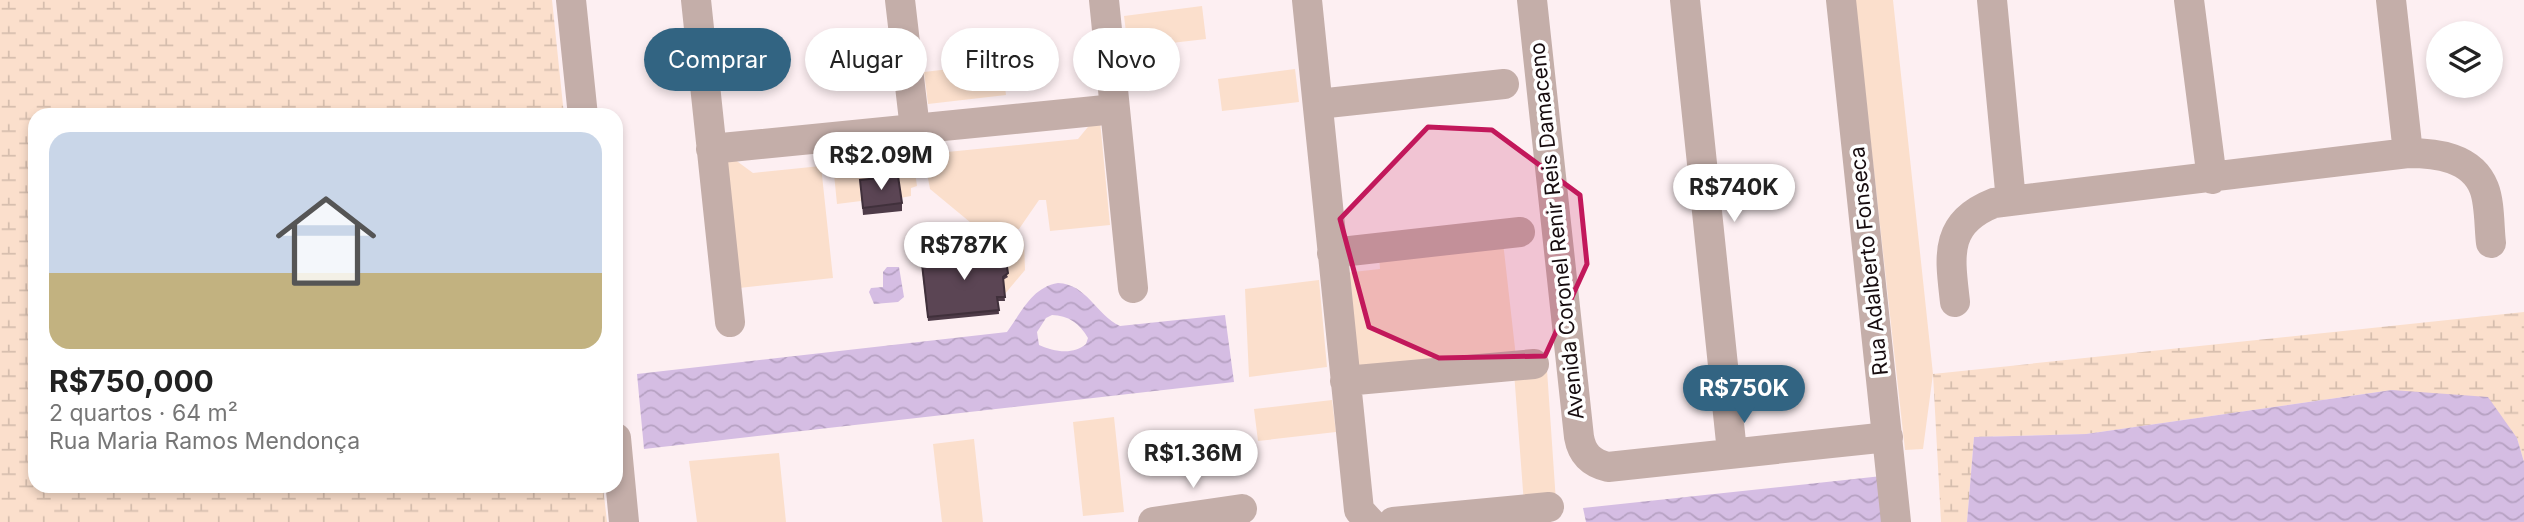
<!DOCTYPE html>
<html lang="pt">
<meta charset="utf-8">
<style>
body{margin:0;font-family:Inter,sans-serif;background:#f6f6f6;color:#222;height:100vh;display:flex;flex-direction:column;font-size:26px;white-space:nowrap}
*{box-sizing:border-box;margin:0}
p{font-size:23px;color:#767676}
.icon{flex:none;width:38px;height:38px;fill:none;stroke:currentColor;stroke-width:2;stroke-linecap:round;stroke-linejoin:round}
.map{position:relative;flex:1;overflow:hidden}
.sheet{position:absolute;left:28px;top:108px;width:595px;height:385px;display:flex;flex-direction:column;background:#fff;border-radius:21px;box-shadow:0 4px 10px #0003}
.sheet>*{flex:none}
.guide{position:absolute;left:644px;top:28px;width:665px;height:63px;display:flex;gap:14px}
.buttons{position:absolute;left:2426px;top:21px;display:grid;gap:14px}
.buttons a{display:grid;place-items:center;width:77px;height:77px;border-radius:50%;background:#fff;box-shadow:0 4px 10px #0003;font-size:35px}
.price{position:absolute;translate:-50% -60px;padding:0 16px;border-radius:24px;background:#fff;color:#222;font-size:23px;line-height:46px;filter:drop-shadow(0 2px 4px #0008)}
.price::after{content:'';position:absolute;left:50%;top:42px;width:21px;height:16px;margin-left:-10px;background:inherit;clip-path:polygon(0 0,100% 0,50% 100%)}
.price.active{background:#326482;color:#fff}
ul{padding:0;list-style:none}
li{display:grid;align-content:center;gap:14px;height:371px;padding:0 21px}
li+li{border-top:2px solid #e0e0e0}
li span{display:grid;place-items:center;height:217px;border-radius:21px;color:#555}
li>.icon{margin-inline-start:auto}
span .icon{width:126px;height:126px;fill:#fffc;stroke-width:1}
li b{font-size:30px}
.chip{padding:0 24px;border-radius:32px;background:#fff;box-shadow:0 4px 10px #0003;font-size:24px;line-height:63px}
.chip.active{background:#326482;color:#fff}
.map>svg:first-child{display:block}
.green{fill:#fbdfcc}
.wetland{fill:url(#wetland-marsh)}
.water{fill:url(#water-waves);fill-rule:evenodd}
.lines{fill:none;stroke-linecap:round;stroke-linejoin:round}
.minor{stroke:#c4aea9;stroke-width:30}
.wall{fill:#4e3b48}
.building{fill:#5b4554;stroke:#40303b;stroke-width:2}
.marked{fill:#c2185b;fill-opacity:0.2;stroke:#c2185b;stroke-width:5;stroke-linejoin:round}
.labels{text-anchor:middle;stroke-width:7;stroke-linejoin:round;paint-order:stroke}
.street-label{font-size:21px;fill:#170c0f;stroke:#fff}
</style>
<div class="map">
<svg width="2524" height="522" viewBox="0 0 2524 522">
<defs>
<pattern id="wetland-marsh" width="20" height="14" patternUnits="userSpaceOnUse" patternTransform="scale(1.75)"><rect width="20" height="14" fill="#fbdfcc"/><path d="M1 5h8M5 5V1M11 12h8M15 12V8" fill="none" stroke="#d6beae"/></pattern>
<pattern id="water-waves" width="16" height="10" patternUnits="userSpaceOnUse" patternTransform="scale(1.75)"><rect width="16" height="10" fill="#d5bde3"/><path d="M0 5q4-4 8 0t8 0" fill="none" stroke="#b6a1c2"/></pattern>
</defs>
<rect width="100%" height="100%" fill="#fdeff2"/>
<!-- green -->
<path class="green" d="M1855,0H1893L1933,374L1923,449L1905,450Z
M1202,6L1206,39L1128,48L1124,16Z
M1002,63L1006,95L928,104L924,72Z
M1295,69L1299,102L1222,111L1218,79Z
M1100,121L1110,225L1050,231L1046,200H1039L1019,229L982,232L930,189L922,146L935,145L947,152L1078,139L1092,122Z
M911,142L917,186L911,188V196L900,198L860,188L861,201L837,204L833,164L884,158L895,145Z
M725,159H734L753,173L821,166L833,278L739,288Z
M1024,240L1025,270L1004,295L994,241Z
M1503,242L1516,357L1356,373L1344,273L1380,269L1379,255Z
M1319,280L1327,367L1249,377L1245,289Z
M1547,370L1556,502L1524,504L1514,372Z
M1332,400L1336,432L1258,441L1254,409Z
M1114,417L1124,512L1083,516L1073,422Z
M974,439L983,522H942L933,444Z
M779,453L786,522H697L689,461Z"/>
<!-- wetland -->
<path class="wetland" d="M0,0H552L564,115L35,116V486L603,487L607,522H0Z
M2524,312V462L2517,438L2392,390L2086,434L1974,437L1967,522H1941L1933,374Z"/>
<!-- water -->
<path class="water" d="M887,267H899L904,297L898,302L874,304L869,292L871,288L883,287V272Z
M1058,283C1087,284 1096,315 1120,326L1225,315L1234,382L644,449L637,374L1007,332C1021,313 1032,287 1058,283ZM1052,315C1068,315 1080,324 1088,338L1086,344C1074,355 1054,352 1039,345L1037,332L1046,318Z
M2392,390L2488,397L2517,438L2524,462V522H1967L1974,437L2086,434Z
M1882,476L1885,522H1586L1583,508Z"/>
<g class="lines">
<!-- minor -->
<path class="minor" d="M571,0L583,116
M696,0L730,322
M900,0L915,129
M1104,0L1133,288
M1307,0L1359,510L1370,522
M1532,0L1579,437C1582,454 1591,463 1608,467L1888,437
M1685,0L1732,452
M1841,0L1896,522
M1992,0L2011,201
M2189,0L2212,179
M2391,0L2408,153
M1318,104L1504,84
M711,149L1115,109
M1332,253L1520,232
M1955,302C1950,257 1943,223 1994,203L2408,153C2436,153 2472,157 2484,188C2490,203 2489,227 2491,243
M1345,381L1534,364
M616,438L624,522
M1153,522L1242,509
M1393,522L1549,507"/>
</g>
<!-- wall -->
<path class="wall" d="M860,180L902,203V211L863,215Z
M996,256L1008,277L1003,280L1005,301H998L999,314L928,321L922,268Z"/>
<!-- building -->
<path class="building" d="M898,176L902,203L863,208L860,180Z
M995,247L996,256L1005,255L1008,273L1003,277L1005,297H997L999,310L928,317L922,264L936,262L935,253Z"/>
<!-- marked area -->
<path class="marked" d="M1428,127L1492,130L1580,195L1587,264L1545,356L1439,358L1369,327L1340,219Z"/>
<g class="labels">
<!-- street labels -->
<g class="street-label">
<text transform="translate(1557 231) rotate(-96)" y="7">Avenida Coronel Renir Reis Damaceno</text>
<text transform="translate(1869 261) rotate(-96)" y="7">Rua Adalberto Fonseca</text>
</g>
</g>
</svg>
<div class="buttons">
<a><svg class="icon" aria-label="layers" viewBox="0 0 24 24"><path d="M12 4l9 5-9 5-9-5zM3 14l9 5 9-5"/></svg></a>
</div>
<b class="price" style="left:881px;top:192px">R$2.09M</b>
<b class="price" style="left:1734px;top:224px">R$740K</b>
<b class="price" style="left:964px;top:282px">R$787K</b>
<b class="price active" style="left:1744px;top:425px">R$750K</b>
<b class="price" style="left:1193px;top:490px">R$1.36M</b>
<div class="guide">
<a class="chip active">Comprar</a>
<a class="chip">Alugar</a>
<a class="chip">Filtros</a>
<a class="chip">Novo</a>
</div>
<section class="sheet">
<ul>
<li><span style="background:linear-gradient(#c9d6e8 65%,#c2b280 0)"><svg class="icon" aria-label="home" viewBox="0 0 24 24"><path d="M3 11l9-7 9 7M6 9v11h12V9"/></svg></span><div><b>R$750,000</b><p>2 quartos · 64 m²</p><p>Rua Maria Ramos Mendonça</p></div></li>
</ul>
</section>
</div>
